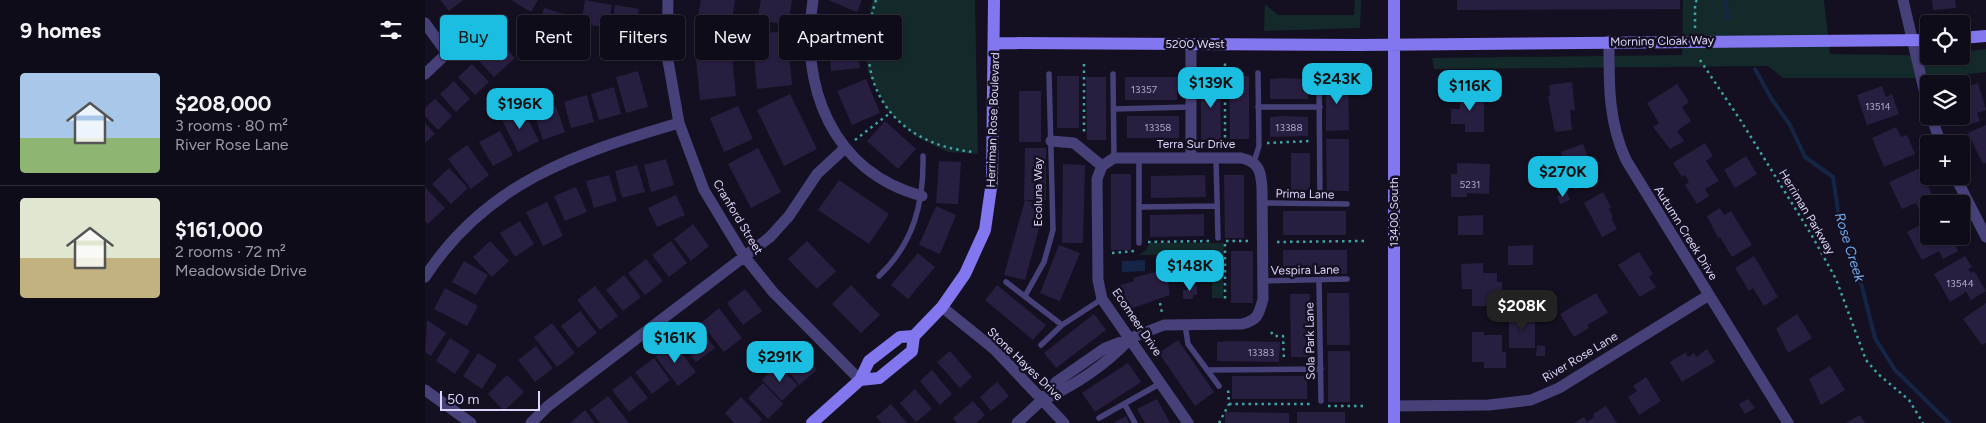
<!DOCTYPE html>
<meta charset="utf-8">
<style>
body{margin:0;font-family:Figtree,sans-serif;background:#181522;color:#f1f3f6;height:100vh;display:flex;flex-direction:column;font-size:19px;white-space:nowrap}
*{box-sizing:border-box;margin:0}
p{font-size:16px;color:#9b9ba2}
.icon{flex:none;width:28px;height:28px;fill:none;stroke:currentColor;stroke-width:2;stroke-linecap:round;stroke-linejoin:round}
.map{position:relative;flex:1;overflow:hidden}
.panel{display:flex;flex-direction:column;background:#0f0c19;width:425px}
.panel>*{flex:none}
.top-card{position:absolute;left:15px;top:15px;width:475px;height:45px;display:flex;gap:10px}
.buttons{position:absolute;left:1495px;top:15px;display:grid;gap:10px}
.buttons a{display:grid;place-items:center;width:50px;height:50px;border-radius:5px;background:#0f0c19;box-shadow:0 1px 4px #0004,0 0 0 1px #2f2c38;font-size:25px}
.scale{position:absolute;left:15px;bottom:12px;width:100px;box-sizing:border-box;padding-left:5px;border:2px solid #dcd5fa;border-top:0;font-size:14px;line-height:18px;white-space:nowrap;color:#dcd5fa;-webkit-text-stroke:4px #141021;paint-order:stroke}
.price{position:absolute;translate:-50% -42px;padding:0 11px;border-radius:10px;background:#1bbee0;color:#111;font-size:16px;line-height:32px;filter:drop-shadow(0 1px 2px #0008)}
.price::after{content:'';position:absolute;left:50%;top:30px;width:15px;height:11px;margin-left:-8px;background:inherit;clip-path:polygon(0 0,100% 0,50% 100%)}
.price.on{background:#222;color:#fff}
ul{padding:0;list-style:none}
li{display:flex;align-items:center;gap:15px;height:125px;padding:0 20px}
li+li{border-top:1px solid #2f2c38}
li span{display:grid;place-items:center;flex:none;width:140px;height:100px;border-radius:5px;color:#555}
li>.icon{margin-inline-start:auto}
span .icon{width:60px;height:60px;fill:#fffc;stroke-width:1}
li b{font-size:21px}
h2{display:flex;justify-content:space-between;align-items:center;height:60px;padding:0 20px;font-size:21px}
.pill{padding:0 18px;border-radius:5px;background:#0f0c19;box-shadow:0 1px 4px #0004,0 0 0 1px #2f2c38;font-size:18px;line-height:45px}
.pill.on{background:#1bbee0;color:#111}
main{display:flex;flex:1;min-height:0}
.map>svg:first-child{display:block}
.green{fill:#14292a}
.water{fill:#152546}
.lines{fill:none;stroke-linecap:round;stroke-linejoin:round}
.stream{stroke:#152546;stroke-width:4}
.building{fill:#281e40}
.path{stroke:#3da5a7;stroke-width:2.5;stroke-dasharray:2.5 4;stroke-linecap:butt}
.lane{stroke:#47417a;stroke-width:5.5}
.street{stroke:#47417a;stroke-width:11}
.secondary{stroke:#8377ef;stroke-width:12}
.labels{text-anchor:middle;stroke-width:5;stroke-linejoin:round;paint-order:stroke}
.number-label{font-size:10px;fill:#afa7cc}
.street-label{font-size:12px;fill:#dcd5fa;stroke:#141021}
.water-label{font-size:14px;font-style:italic;fill:#6faaee;stroke:#141021}
</style>
<main>
<section class="panel">
<h2>9 homes<svg class="icon" aria-label="filters" viewBox="0 0 24 24"><path d="M4 7h16M4 17h16"/><circle cx="9" cy="7" r="2"/><circle cx="15" cy="17" r="2"/></svg></h2>
<ul>
<li><span style="background:linear-gradient(#a9c7e8 65%,#8fb573 0)"><svg class="icon" aria-label="home" viewBox="0 0 24 24"><path d="M3 11l9-7 9 7M6 9v11h12V9"/></svg></span><div><b>$208,000</b><p>3 rooms · 80 m²</p><p>River Rose Lane</p></div></li>
<li><span style="background:linear-gradient(#dfe7d0 60%,#c2b280 0)"><svg class="icon" aria-label="home" viewBox="0 0 24 24"><path d="M3 11l9-7 9 7M6 9v11h12V9"/></svg></span><div><b>$161,000</b><p>2 rooms · 72 m²</p><p>Meadowside Drive</p></div></li>
</ul>
</section>
<div class="map">
<svg width="1561" height="423" viewBox="0 0 1561 423">
<rect width="100%" height="100%" fill="#141021"/>
<!-- green -->
<path class="green" d="M448,0H550L553,154L523,152L490,136L463,111L443,72L440,31Z
M930,0H936L935,28L839,31L840,4L853,15H929Z
M1258,0H1399L1405,54L1536,56V52L1561,49V72L1511,78H1358L1343,66L1009,69L1007,58L1257,55Z
M725,243H799L798,298H787V254L714,255L721,250Z
M755,256L786,257V276L755,275Z"/>
<!-- water -->
<path class="water" d="M720,260V271L697,272V261Z"/>
<g class="lines">
<!-- stream -->
<path class="stream" d="M1301,0L1302,18
M1330,69L1346,98L1365,125L1380,157L1408,177L1415,224L1431,263L1450,338L1470,370L1524,423"/>
</g>
<!-- building -->
<path class="building" d="M15,0H38L24,11Z
M86,0H113L106,12Z
M160,0L187,5L183,28L156,23Z
M276,0H310L307,21L273,16Z
M336,0H367L363,25L332,20Z
M403,0H437L432,12Z
M1032,0H1255V9L1032,10Z
M1507,0H1530L1531,8L1508,10Z
M190,5L214,9L210,32L186,29Z
M119,8L142,15L135,39L112,32Z
M431,29L435,68L406,71L403,31Z
M362,31L367,85L332,89L327,34Z
M305,36L311,96L275,100L269,39Z
M71,37L90,58L69,77L54,61L61,54L57,50Z
M47,64L64,82L50,95L33,77Z
M213,71L223,107L201,113L191,77Z
M632,76H654V128H632Z
M804,76H824V139H805Z
M661,77H681V140H662Z
M700,77H752V100H700Z
M776,77H795L796,140H776Z
M858,78L883,79V99H845V79Z
M441,79L455,113L427,125L412,91Z
M901,79H923L924,130L901,131Z
M29,81L45,99L31,112L15,94Z
M1147,82L1150,110H1145L1147,130L1130,132L1123,97L1125,96L1124,85Z
M1553,83L1561,110L1552,113L1555,121L1540,126L1536,116V89Z
M1252,84L1264,102L1257,107L1266,121L1252,131L1259,141L1245,149L1228,127L1234,123L1222,103Z
M1457,86L1461,97L1467,94L1474,114L1442,125L1432,95Z
M189,87L196,114L174,120L166,94Z
M594,91H616V142H594Z
M1035,91H1059V132H1040V124H1026V109H1035Z
M365,94L392,149L359,166L332,110Z
M162,95L169,122L146,128L139,102Z
M10,99L27,116L13,130L0,116V108Z
M131,106L140,132L118,140L109,113Z
M313,106L328,139L299,152L285,118Z
M97,108L114,141L93,152L76,118Z
M702,116H754V138H702Z
M858,116L883,117V136L845,137V117Z
M460,121L491,149L473,169L442,141Z
M0,123L10,134L0,143Z
M1561,125V163L1558,164L1543,133Z
M1471,127L1476,137L1482,135L1490,154L1459,167L1447,138Z
M75,131L88,155L68,166L54,142Z
M901,139H924V191H902Z
M1280,143L1288,156L1281,161L1294,181L1280,189L1284,196L1272,204L1260,185L1264,182L1260,175L1257,177L1248,163Z
M1158,144L1164,160L1157,163L1165,184L1149,190L1145,179L1138,182L1134,173L1143,170L1136,152Z
M42,145L64,175L46,189L23,159Z
M333,148L356,192L326,208L303,164Z
M600,148H621V200H599Z
M866,153H885V190H866Z
M1321,156L1332,174L1310,188L1299,170Z
M241,159L249,185L226,192L219,165Z
M514,161L536,162L533,204L511,203Z
M1032,163L1065,164L1064,194L1042,193V197H1026V174H1032Z
M638,164L660,165L658,243H637Z
M212,165L220,192L197,198L190,171Z
M24,168L43,188L26,204L7,184Z
M1495,168L1511,204H1504V208L1495,212L1491,203L1477,209L1464,182Z
M686,174H706V250H686Z
M184,175L192,201L169,208L161,181Z
M780,175L781,197L726,198V176Z
M799,175H819V238H800Z
M414,180L464,214L444,244L393,210Z
M0,187L20,208L3,224L0,221Z
M151,187L162,212L140,221L129,196Z
M1142,192L1145,200L1135,204L1132,196Z
M1178,192L1186,207L1184,209L1188,217L1186,218L1192,229L1177,237L1159,203Z
M251,195L260,215L232,227L223,208Z
M600,200L620,206L600,280L579,275Z
M122,202L138,236L118,246L101,212Z
M511,206L531,215L515,254L494,245Z
M1295,208L1299,215L1306,211L1327,245L1307,257L1295,237L1293,238L1282,216Z
M858,211H921V235H858Z
M779,214V236L725,237V215Z
M1058,215V235H1033V216Z
M1504,220V236H1530L1533,242L1530,244L1533,251L1518,259L1514,251L1497,260L1482,232Z
M95,221L109,244L90,257L75,233Z
M268,224L284,246L266,261L249,239Z
M65,241L84,261L67,277L48,257Z
M246,241L262,263L244,277L227,255Z
M382,241L411,271L392,289L363,259Z
M634,245L655,253L635,301L615,293Z
M1108,245V265H1083V246Z
M858,250H922V274L858,273Z
M806,251H828V303H806Z
M1214,252L1228,274L1224,277L1231,287L1215,297L1193,265Z
M493,253L510,267L483,299L466,285Z
M1329,256L1353,297L1339,306L1328,288L1324,291L1310,268Z
M1540,256L1547,267L1543,269L1546,273L1549,271L1561,291L1546,300L1541,292L1525,302L1509,274Z
M221,259L238,281L220,295L203,273Z
M39,261L63,275L51,295L27,282Z
M1058,263V273H1072V282H1077L1078,298H1070V306H1047V289H1037L1036,264Z
M741,269L745,295L702,310L695,285L709,281L708,278Z
M199,275L216,297L198,311L181,290Z
M426,285L455,315L436,333L407,304Z
M572,285L621,325L608,340L560,300Z
M763,285L772,286V295H768V299H758V290H763Z
M170,286L193,316L175,330L152,300Z
M20,288L53,306L42,326L9,309Z
M320,289L337,311L318,325L302,303Z
M902,293H924L925,345H902Z
M1171,293L1183,313L1162,325L1164,328L1149,337L1135,314Z
M865,294H885V357H866Z
M1561,303V343L1557,345L1538,319Z
M294,308L317,338L299,352L276,323Z
M155,311L172,333L153,348L136,326Z
M669,314L681,330L631,368L619,353Z
M1372,314L1387,338L1363,353L1351,328Z
M1110,315V348H1084V316Z
M2,320L21,333L6,356L0,352Z
M127,323L150,353L132,367L109,337Z
M273,326L290,348L271,362L254,340Z
M1047,332H1059V335H1077V352H1081V368H1059V362H1047Z
M25,338L45,351L30,374L11,361Z
M753,340L789,392L770,406L734,353Z
M804,341L855,342L854,362L792,361V342Z
M248,342L271,372L253,386L230,356Z
M1112,345L1120,346V356H1111Z
M111,346L128,368L110,382L93,360Z
M376,348L392,370L374,385L357,363Z
M1282,349L1290,362L1257,382L1245,362L1261,352L1263,357L1269,353L1271,357Z
M525,351L547,377L535,388L512,362Z
M903,351H925V402H903Z
M53,353L72,365L57,389L38,376Z
M229,358L245,380L227,394L210,372Z
M703,363L716,382L670,412L657,393Z
M352,365L373,385L357,401L337,380Z
M1405,366L1420,390L1396,405L1384,379Z
M507,370L527,394L515,405L495,381Z
M82,375L99,392L79,411L63,394Z
M206,376L223,398L204,412L187,390Z
M807,376H882V399H807Z
M1221,377L1236,401L1214,415L1203,397L1212,391L1208,386Z
M572,382L584,396L566,411L555,397Z
M338,383L358,404L343,419L323,398Z
M490,389L507,409L491,422L475,403Z
M183,396L204,423H175L165,410Z
M316,397L337,419L334,423H309L300,413Z
M732,399L745,423H720L712,409Z
M1323,399L1330,408L1320,414L1314,404Z
M548,401L560,415L551,423H532L528,418Z
M466,404L482,423H457L451,417Z
M1181,406L1192,423H1149L1159,417L1162,422L1169,417L1168,414Z
M160,410L170,423H145Z
M800,412L864,413V423H800Z
M872,412H920V423H872Z
M1435,415L1440,423H1421Z
M701,416L704,423H688Z"/>
<g class="lines">
<!-- path -->
<path class="path" d="M451,0C425,80 465,144 549,152
M1270,28V3L1272,0
M1275,60L1316,121L1386,234L1411,279L1441,360L1453,374L1484,400L1498,423
M659,64V135
M430,140L465,113
M842,143L886,141
M800,144V61
M801,241H825
M723,242L785,241
M852,242L939,241
M800,244V300
M687,253L710,251
M735,303L737,313
M846,332L849,336H858L859,360
M804,404H887
M903,406H939
M794,423L804,404L803,389"/>
<!-- lane -->
<path class="lane" d="M688,74L689,158
M894,80L895,203
M833,107H895
M689,109L766,107
M714,158V243
M791,158L793,238
M829,162L834,146L833,73
M837,203L922,204
M714,207L792,206
M454,276C489,243 499,202 498,156
M894,280L896,401
M838,281L922,279
M581,282L637,325
M600,296L619,262L628,230L624,74
M760,324L763,344L794,386
M616,345L637,325L677,299
M782,370L896,369
M700,405L710,423
M674,418L736,383"/>
<!-- street -->
<path class="street" d="M243,0L242,55L254,123L279,190L319,256L348,292L435,380
M388,0C374,86 407,172 497,196
M1478,0L1504,111
M0,23L21,52
M1184,41C1184,83 1183,121 1201,160L1363,423
M766,45V158
M0,74L56,21
M1506,116L1516,144
M626,141L649,143L677,166
M677,166L672,179L673,280L677,299L763,423
M1530,176L1561,237
M0,277C61,183 151,153 254,123
M517,307L569,349L639,423
M0,390L46,423
M620,399C650,385 680,365 703,341
M969,406L1064,405L1106,400L1134,388L1284,295
M106,423L123,406L345,237L364,216L392,174L420,148
M592,423L618,399L631,382L680,348L739,325L817,324C833,320 834,314 838,299L837,188C836,171 834,162 816,158H689L677,166"/>
<!-- secondary -->
<path class="secondary" d="M1536,38L1561,36
M570,43L934,45L1504,40
M435,380L454,378L487,351L489,336L517,307L540,274L560,230L567,181L569,0
M387,423L435,380L444,361L475,337L489,336
M969,423V0"/>
</g>
<g class="labels">
<!-- number labels -->
<g class="number-label">
<text x="719" y="93">13357</text>
<text x="1453" y="110">13514</text>
<text x="733" y="131">13358</text>
<text x="864" y="131">13388</text>
<text x="1045" y="188">5231</text>
<text x="1535" y="287">13544</text>
<text x="836" y="356">13383</text>
</g>
<!-- street labels -->
<g class="street-label">
<text transform="translate(1237 41) rotate(-1)" y="4">Morning Cloak Way</text>
<text x="770" y="48">5200 West</text>
<text transform="translate(568 120) rotate(-88)" y="4">Herriman Rose Boulevard</text>
<text x="771" y="148">Terra Sur Drive</text>
<text transform="translate(613 192) rotate(-90)" y="4">Ecoluna Way</text>
<text transform="translate(880 194) rotate(1)" y="4">Prima Lane</text>
<text transform="translate(969 212) rotate(-90)" y="4">13400 South</text>
<text transform="translate(1382 212) rotate(59)" y="4">Herriman Parkway</text>
<text transform="translate(313 217) rotate(59)" y="4">Cranford Street</text>
<text transform="translate(1261 233) rotate(58)" y="4">Autumn Creek Drive</text>
<text transform="translate(880 270) rotate(-1)" y="4">Vespira Lane</text>
<text transform="translate(712 322) rotate(56)" y="4">Ecomeer Drive</text>
<text transform="translate(885 341) rotate(-91)" y="4">Sola Park Lane</text>
<text transform="translate(1155 357) rotate(-31)" y="4">River Rose Lane</text>
<text transform="translate(600 364) rotate(44)" y="4">Stone Hayes Drive</text>
</g>
<!-- water labels -->
<g class="water-label">
<text transform="translate(1425 247) rotate(73)" y="5">Rose Creek</text>
</g>
</g>
</svg>
<div class="buttons">
<a><svg class="icon" aria-label="locate" viewBox="0 0 24 24"><circle cx="12" cy="12" r="6"/><path d="M12 2v4M12 18v4M2 12h4M18 12h4"/></svg></a>
<a><svg class="icon" aria-label="layers" viewBox="0 0 24 24"><path d="M12 4l9 5-9 5-9-5zM3 14l9 5 9-5"/></svg></a>
<a>+</a>
<a>−</a>
</div>
<div class="scale">50 m</div>
<b class="price" style="left:912px;top:105px">$243K</b>
<b class="price" style="left:786px;top:109px">$139K</b>
<b class="price" style="left:1045px;top:112px">$116K</b>
<b class="price" style="left:95px;top:130px">$196K</b>
<b class="price" style="left:1138px;top:198px">$270K</b>
<b class="price" style="left:765px;top:292px">$148K</b>
<b class="price on" style="left:1097px;top:332px">$208K</b>
<b class="price" style="left:250px;top:364px">$161K</b>
<b class="price" style="left:355px;top:383px">$291K</b>
<div class="top-card">
<a class="pill on">Buy</a>
<a class="pill">Rent</a>
<a class="pill">Filters</a>
<a class="pill">New</a>
<a class="pill">Apartment</a>
</div>
</div>
</main>
